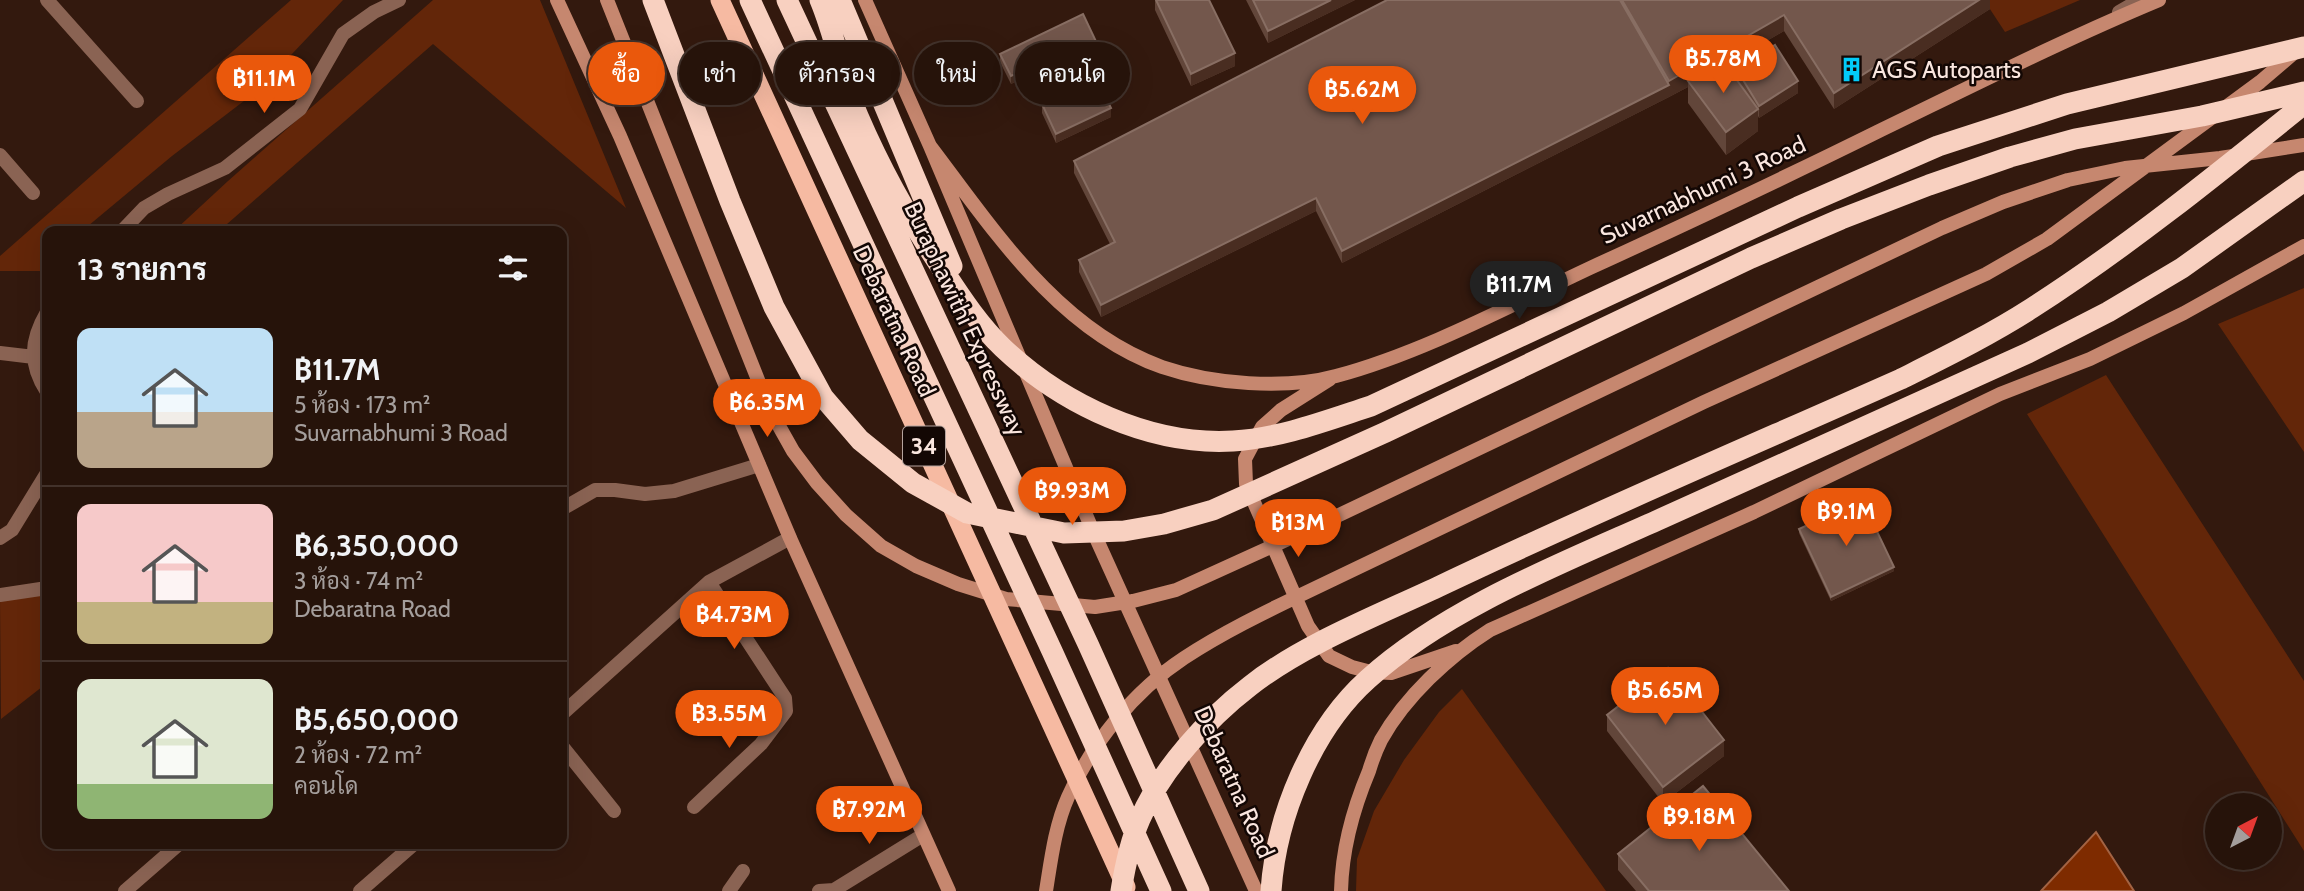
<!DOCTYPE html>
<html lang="th">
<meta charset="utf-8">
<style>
body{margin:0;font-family:Cabin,Sarabun,sans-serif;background:#322018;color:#f1f3f6;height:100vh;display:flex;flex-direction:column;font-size:26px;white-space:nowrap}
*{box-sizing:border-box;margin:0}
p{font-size:23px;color:#a49e9c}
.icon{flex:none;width:38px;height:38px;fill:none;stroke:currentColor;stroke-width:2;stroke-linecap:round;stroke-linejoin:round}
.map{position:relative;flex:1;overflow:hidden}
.details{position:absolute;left:42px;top:226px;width:525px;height:623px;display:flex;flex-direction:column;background:#26130a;border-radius:14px;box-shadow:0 7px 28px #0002,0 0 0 2px #42322b}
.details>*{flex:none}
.hud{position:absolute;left:588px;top:42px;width:665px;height:63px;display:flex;gap:14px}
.needle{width:46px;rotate:41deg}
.fabs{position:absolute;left:2205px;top:793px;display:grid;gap:14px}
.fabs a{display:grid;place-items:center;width:77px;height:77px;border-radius:50%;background:#26130a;box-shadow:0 7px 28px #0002,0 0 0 2px #42322b;font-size:35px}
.price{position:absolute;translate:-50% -60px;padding:0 16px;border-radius:24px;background:#ea580c;color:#fff;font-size:23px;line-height:46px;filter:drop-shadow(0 2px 4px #0008)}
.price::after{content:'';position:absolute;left:50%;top:42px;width:21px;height:16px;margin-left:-10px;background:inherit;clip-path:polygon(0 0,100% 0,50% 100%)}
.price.active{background:#222;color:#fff}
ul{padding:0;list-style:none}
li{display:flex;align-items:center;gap:21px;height:175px;padding:0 35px}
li+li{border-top:2px solid #42322b}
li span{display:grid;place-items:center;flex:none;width:196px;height:140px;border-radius:14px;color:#555}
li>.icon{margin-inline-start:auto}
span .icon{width:84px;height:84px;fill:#fffc;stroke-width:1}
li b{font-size:30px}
h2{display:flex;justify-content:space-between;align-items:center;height:84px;padding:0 35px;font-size:30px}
.tag{padding:0 24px;border-radius:32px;background:#26130a;box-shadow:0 7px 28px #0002,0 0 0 2px #42322b;font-size:24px;line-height:63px}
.tag.active{background:#ea580c;color:#fff}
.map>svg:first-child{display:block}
.green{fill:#632609}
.water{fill:#7e2b00;stroke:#a36343;stroke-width:2}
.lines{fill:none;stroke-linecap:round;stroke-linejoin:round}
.minor{stroke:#8a6353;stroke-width:14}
.secondary{stroke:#c6876f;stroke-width:14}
.trunk{stroke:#f6baa2;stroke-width:19}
.motorway{stroke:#f8d0c0;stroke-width:21}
.wall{fill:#62463a}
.shaded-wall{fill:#492d21}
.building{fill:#73574c;stroke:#886e63;stroke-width:2}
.labels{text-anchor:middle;stroke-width:5;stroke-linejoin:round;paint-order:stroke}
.shield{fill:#130704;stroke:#b5a39d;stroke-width:2}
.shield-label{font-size:23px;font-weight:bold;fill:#fae6df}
.poi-label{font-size:24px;fill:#fae6df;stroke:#130704;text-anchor:start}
.street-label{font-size:24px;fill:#fae6df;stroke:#130704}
</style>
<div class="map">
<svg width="2304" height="891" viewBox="0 0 2304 891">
<rect width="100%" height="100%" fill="#33190e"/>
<!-- green -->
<path class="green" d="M291,0H343L257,91L172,156L82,231H47V271H0V256Z
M433,0H540L626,208L433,44L219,231H174L228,181Z
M1984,0H2080L2005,32Z
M2304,288V452L2218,324Z
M2106,375L2304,681V851L2027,414Z
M47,587V683L1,719L0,599Z
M1462,689L1606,891H1356L1357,859L1374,811L1404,760L1439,712Z"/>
<!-- water -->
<path class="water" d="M2096,832L2134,891H2041Z"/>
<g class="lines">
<!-- minor -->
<path class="minor" d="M47,0L137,101
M2119,12L2140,0
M0,155L33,193
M122,231L144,208L168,194L225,168L300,109L343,34L374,12L399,0
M47,312C30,341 29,364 47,392
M0,353L34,357
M562,509L595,490H615L645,494L674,491L759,465
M0,538L12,530L47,473
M0,595L47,588
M562,714L709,582L790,538
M562,746L614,811
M694,807L761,744L786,711L785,698L709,582
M125,891L179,844
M360,891L414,844
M729,891L743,871
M819,891L834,890L923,835"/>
<!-- secondary -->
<path class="secondary" d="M557,0L620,136L790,538L949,891
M607,0L770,410L793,451L817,483L846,515L881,546L916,566L958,584L1006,599L1095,607L1133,601L1176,590L1295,536L1942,228L2003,202L2068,180L2125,168L2220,158L2304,145
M865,0L930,146L1092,529L1256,891
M930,146C993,229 1058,330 1162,367C1212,384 1285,390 1336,376C1422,353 1509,306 1590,268C1686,224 1782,179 1877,132C1970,87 2063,40 2159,0
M1330,379L1281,410L1262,427L1245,459L1246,484L1308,626L1329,656L1352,667L1371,672L1391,673L1456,651
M1046,891C1051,860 1055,826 1068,797C1092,743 1134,691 1184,658C1222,633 1265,612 1307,592L1704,402L1986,274L2047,239L2260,82L2295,52
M1341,891C1342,849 1353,809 1369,771C1372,761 1376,750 1381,740C1405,697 1449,656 1490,630L1754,512L2000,394L2090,359L2184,313L2304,246"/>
<!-- trunk -->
<path class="trunk" d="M720,0L1126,887"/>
<!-- motorway -->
<path class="motorway" d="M653,0L730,201L774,307L823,397L860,440L913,483L967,513L1064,533L1124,531L1164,524L1213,510L1386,432L1751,258L1841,219L1929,185L2010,157L2075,139L2202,116L2304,92
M750,0L1052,651L1161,891
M787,0L1088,644L1199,891
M820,0C836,38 842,78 858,116C882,172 910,222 945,273C962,299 980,326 1003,348C1062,404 1150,446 1233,441C1281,438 1325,421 1371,406L1798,207L1938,146L2067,104L2304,47
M840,0L952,266
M1121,891C1125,866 1130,842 1140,819C1161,770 1207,719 1250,686C1303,644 1381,614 1442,585C1593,513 1748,447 1901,379C1945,357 1990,335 2032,308C2127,247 2216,175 2304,104
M1271,891C1276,816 1312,729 1368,679C1445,609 1562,563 1656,521C1780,465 1904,409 2028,353L2108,312L2182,268L2304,181"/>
</g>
<!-- wall -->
<path class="wall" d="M1155,0H1209L1235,66L1191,86L1155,10Z
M1246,0H1355L1268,43Z
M1387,0H1990V9L1834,109L1784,31L1726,65L1737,79V70L1798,93L1759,118L1758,116V131L1726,155L1688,103V87L1669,97L1342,263L1316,211L1101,317L1079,272V260L1110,244L1074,173V161Z
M1100,50L1123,81L1102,91L1111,117L1056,143L1042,113V104L1054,99L1040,70L1011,84L1000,62V54Z
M1799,529L1894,571L1831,601L1799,533Z
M1607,715L1724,756L1663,803L1607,731Z
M1618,854L1789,891H1636L1618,870Z"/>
<!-- shaded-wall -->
<path class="shaded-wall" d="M1331,0H1355L1268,43V31Z
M1979,0H1990V9L1834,109V93Z
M1784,15V31L1691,85L1688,81V87L1669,97L1342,263V251L1669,85V81Z
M1235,53V66L1191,86V74Z
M1040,62V70L1011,84V76Z
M1123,72V81L1099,92V84Z
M1798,81V93L1759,118V106Z
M1111,108V117L1056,143V134Z
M1758,109V131L1726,155V132Z
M1316,198V211L1101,317V305Z
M1894,567V571L1831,601V597Z
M1724,740V756L1663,803V787Z"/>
<!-- building -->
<path class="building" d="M1156,0H1209L1235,53L1191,74Z
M1253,0H1331L1268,31Z
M1387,0H1620L1669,85L1342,251L1316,198L1101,305L1079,260L1115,242L1074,161Z
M1622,0H1979L1834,93L1784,15L1669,81Z
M1083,14L1100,50L1110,45L1123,72L1099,84L1111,108L1056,134L1042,104L1057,97L1040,62L1011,76L1000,54Z
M1775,45L1798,81L1759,106L1737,70Z
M1720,57L1758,109L1726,132L1688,81Z
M1862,500L1894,567L1831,597L1799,529Z
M1668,668L1724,740L1663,787L1607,715Z
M1703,786L1789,891H1649L1618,854Z"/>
<!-- icons -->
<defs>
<symbol id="building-bare" viewBox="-9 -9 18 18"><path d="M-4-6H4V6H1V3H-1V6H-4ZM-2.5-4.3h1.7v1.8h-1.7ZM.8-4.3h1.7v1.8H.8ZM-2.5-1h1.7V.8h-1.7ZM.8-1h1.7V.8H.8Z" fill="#02cbf9" stroke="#130704" stroke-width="2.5" paint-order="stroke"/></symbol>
</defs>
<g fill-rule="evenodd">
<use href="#building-bare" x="1834" y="52" width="35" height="35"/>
</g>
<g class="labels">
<!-- shield labels -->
<rect class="shield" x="903" y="426.5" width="42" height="39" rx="5"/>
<g class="shield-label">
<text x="924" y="454">34</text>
</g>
<!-- poi labels -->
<g class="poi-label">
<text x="1872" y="78">AGS Autoparts</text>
</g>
<!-- street labels -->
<g class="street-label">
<text transform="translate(1703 190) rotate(-25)" y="8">Suvarnabhumi 3 Road</text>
<text transform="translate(965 319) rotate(65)" y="8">Buraphawithi Expressway</text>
<text transform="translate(894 321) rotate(65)" y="8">Debaratna Road</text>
<text transform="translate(1234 782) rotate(66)" y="8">Debaratna Road</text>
</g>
</g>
</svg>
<div class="fabs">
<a><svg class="needle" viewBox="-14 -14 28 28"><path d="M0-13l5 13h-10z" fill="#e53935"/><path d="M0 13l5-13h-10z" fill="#a49e9c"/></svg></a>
</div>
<b class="price" style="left:1723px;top:95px">฿5.78M</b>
<b class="price" style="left:264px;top:115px">฿11.1M</b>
<b class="price" style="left:1362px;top:126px">฿5.62M</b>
<b class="price active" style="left:1519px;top:321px">฿11.7M</b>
<b class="price" style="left:767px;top:439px">฿6.35M</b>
<b class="price" style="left:1072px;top:527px">฿9.93M</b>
<b class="price" style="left:1846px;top:548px">฿9.1M</b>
<b class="price" style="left:1298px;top:559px">฿13M</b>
<b class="price" style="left:734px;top:651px">฿4.73M</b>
<b class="price" style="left:1665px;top:727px">฿5.65M</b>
<b class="price" style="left:729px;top:750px">฿3.55M</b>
<b class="price" style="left:869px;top:846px">฿7.92M</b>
<b class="price" style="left:1699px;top:853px">฿9.18M</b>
<div class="hud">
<a class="tag active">ซื้อ</a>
<a class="tag">เช่า</a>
<a class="tag">ตัวกรอง</a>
<a class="tag">ใหม่</a>
<a class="tag">คอนโด</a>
</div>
<section class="details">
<h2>13 รายการ<svg class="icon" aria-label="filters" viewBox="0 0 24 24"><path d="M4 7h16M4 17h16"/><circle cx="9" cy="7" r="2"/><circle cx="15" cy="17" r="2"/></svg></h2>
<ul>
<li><span style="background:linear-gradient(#bfe0f5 60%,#b9a48a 0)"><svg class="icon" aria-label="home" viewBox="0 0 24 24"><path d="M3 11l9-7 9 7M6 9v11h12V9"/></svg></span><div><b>฿11.7M</b><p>5 ห้อง · 173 m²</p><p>Suvarnabhumi 3 Road</p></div></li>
<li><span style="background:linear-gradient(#f6c9c9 70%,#c2b280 0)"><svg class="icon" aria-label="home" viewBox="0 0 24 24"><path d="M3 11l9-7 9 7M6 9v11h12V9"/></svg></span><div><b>฿6,350,000</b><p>3 ห้อง · 74 m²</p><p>Debaratna Road</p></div></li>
<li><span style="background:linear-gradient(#dfe7d0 75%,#8fb573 0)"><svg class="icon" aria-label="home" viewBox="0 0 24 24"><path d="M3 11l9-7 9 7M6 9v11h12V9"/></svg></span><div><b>฿5,650,000</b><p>2 ห้อง · 72 m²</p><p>คอนโด</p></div></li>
</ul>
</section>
</div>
